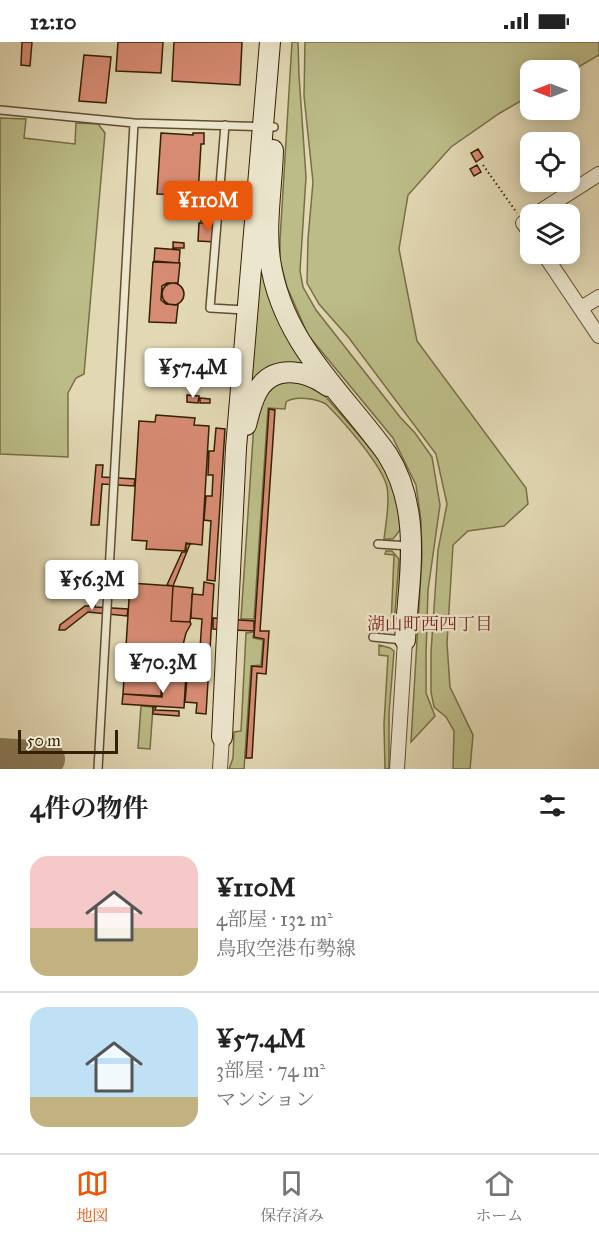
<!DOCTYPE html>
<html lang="ja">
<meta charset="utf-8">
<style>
body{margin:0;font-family:"IM FELL Great Primer","Noto Serif JP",serif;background:#f6f6f6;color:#222;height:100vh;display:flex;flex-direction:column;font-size:22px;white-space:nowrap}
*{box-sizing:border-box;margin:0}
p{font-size:20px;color:#767676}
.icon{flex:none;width:33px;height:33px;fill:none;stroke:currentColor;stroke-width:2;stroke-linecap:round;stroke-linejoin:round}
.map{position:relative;height:727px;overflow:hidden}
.drawer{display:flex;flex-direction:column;background:#fff;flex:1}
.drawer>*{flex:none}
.needle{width:39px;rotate:270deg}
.controls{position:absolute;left:520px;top:18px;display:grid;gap:12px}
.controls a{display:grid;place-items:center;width:60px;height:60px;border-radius:12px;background:#fff;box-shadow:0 3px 15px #0003;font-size:30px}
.scale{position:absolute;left:18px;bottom:15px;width:100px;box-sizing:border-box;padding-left:6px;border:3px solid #342002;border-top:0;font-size:16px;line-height:21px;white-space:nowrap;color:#342002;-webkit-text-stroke:4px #ece6ce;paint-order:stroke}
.price{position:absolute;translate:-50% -51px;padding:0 14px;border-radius:6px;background:#fff;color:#222;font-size:20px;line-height:39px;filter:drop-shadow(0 2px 3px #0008)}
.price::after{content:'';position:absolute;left:50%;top:36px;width:18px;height:14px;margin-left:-9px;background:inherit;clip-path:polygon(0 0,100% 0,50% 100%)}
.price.active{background:#ea580c;color:#fff}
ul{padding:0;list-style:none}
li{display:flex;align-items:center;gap:18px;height:150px;padding:0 30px}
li+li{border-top:2px solid #e0e0e0}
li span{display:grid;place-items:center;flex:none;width:168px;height:120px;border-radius:18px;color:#555}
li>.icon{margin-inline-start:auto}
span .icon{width:72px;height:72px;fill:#fffc;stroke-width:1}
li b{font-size:26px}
h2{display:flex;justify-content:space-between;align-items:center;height:72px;padding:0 30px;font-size:26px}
.status{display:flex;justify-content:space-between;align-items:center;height:42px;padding:0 30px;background:#fff;direction:ltr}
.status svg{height:16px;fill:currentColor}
.tab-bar{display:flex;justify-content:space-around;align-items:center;height:84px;border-top:2px solid #e0e0e0;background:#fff;font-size:16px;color:#767676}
.tab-bar a{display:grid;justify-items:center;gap:3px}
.tab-bar .active{color:#ea580c}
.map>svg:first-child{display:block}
.green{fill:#bbbc87;stroke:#786e44;stroke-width:1.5}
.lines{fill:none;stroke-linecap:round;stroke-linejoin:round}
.taxiway{stroke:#8b7c5b;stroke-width:36}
.building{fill:#d78b73;stroke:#342002;stroke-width:1.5}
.lane-casing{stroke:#604e2e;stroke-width:10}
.street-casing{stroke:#604e2e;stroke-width:16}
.secondary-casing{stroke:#342002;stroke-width:22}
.path{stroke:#342002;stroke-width:2;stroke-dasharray:1.5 3;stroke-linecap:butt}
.lane{stroke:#ece6ce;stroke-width:7}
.street{stroke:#ece6ce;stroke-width:14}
.secondary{stroke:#ece6ce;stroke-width:20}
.labels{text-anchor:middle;stroke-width:4.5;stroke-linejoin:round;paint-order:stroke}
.neighbourhood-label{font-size:18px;fill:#7a1f14;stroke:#ece6ce}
</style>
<div class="status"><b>12:10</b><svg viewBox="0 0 49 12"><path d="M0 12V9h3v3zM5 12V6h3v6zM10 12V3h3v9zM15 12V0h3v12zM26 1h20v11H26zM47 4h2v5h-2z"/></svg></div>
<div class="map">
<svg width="599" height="727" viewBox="0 0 599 727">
<rect width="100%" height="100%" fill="#e2d8b4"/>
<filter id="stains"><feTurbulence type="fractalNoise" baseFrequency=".00333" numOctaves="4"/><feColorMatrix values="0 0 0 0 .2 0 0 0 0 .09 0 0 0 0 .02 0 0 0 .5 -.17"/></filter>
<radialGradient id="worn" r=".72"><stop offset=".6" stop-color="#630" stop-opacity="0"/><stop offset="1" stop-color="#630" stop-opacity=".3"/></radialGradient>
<!-- green -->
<path class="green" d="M292,0H298L299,33L306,135L300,229L303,245L316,268L400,375L415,391L432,415L440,463L428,548L426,612V651L435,674L411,700L422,514L421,479L416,443L393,396L308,293L287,245L280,219V198Z
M305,0H599V13L570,30V28H531V53L500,71L451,105L408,153L399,207L417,299L526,446L528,462L504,484L468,489L453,503L447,601L450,645L473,693L470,727H453L454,689L446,675L434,665L431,650V610L438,508L447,462L436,412L349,296L319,262L307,241L308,197L313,140L304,54Z
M0,76L26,77L24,96L75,102L76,81L98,82L105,91L84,332L76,336L68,351V415L0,412Z
M265,119L264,207L309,323L253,342L249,338Z
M291,339L305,342L326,355L382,420L392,440L398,462L400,488L393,497H384C386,481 390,461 387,445C382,423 343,379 326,362C317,357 295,353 286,360L285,367L268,366L254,577H241L254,381C262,361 267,341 291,339Z
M386,509H392L399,517L394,584L387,589H379L380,585L391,584L394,513L385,512Z
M254,590L253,596L263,598L261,623L251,624L244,727H229L233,716L234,690L241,689L246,591Z
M379,603L390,606L394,609L389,671V727H385L384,682L388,614L379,613Z
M141,664L153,665L150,707L138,706Z"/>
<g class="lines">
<!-- taxiway -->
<path class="taxiway" d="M0,714L47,717"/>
</g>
<!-- building -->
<path class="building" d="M22,0H32L30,24L21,23Z
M118,0H163L161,31L116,29Z
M174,0H242L240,43L172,39Z
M84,13L111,15L106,61L79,59Z
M161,91L193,93V91H204V102H201L198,153L157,152Z
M478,107L483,115L476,120L471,111Z
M477,123L481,130L474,134L470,127Z
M173,159H184L183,167H173Z
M201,170L213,171L212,180L201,179Z
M199,181H217L216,200L198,199Z
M173,200L184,201V206H173Z
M155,206L180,208L179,221L154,219Z
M153,220L180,221L178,241H167L162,244L161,258L166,262L178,263L176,281L149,280Z
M162 252a11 11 0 1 1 22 0a11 11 0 1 1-22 0Z
M187,353L199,354L198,361L187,360Z
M200,356L210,357V361H200Z
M269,367L275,368L260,589H269L266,632L257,631L252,716H246L252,624L262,625L264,597L254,595Z
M156,373L195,376L194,383L209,384L202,503L186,501L185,509L146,507L147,499L132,498L139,379L155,380Z
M216,386L225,387L215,539L207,538L211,479L204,478L206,454H212L213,433H208L209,409H214Z
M96,423H103L102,435L135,437L134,444L102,442L99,483H91Z
M186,502H190L173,544L167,543L182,510H186Z
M204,540L214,542L206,672L196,671L197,661L185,660L187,636L198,637L202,577L191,576L192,552L203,553Z
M130,541L173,544L171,579L190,580L191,582L186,591L182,607L183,617L188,629L186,632L162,630L161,654L123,652Z
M173,544L193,546L190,580L171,579Z
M90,545H96L95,565L128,567L127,574L88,570L65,588H59L60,583L85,564H89Z
M213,576L254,579V589L213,587Z
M163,631L186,632L184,666L122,662L123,652L162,655Z
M153,665H156L155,668L179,669V674L153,672Z"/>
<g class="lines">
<defs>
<path id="lane" d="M0,68L134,81L98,727
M134,81L274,85
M225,83L210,266L245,268
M378,502L409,504
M373,595L403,598"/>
<path id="street" d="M536,172L599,132
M531,176L523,181L531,192
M544,212L599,294
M581,266L599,255
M220,727L222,695
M397,727L405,598"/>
<path id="secondary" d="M273,108C272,144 265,183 270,218C282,301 341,348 387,412C423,468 409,535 405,598
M246,383C249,371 252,358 258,348C274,321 308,329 328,344
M222,695L236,406L270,0"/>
</defs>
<!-- lane casing -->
<use href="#lane" class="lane-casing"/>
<!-- street casing -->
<use href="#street" class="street-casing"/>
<!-- secondary casing -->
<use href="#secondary" class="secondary-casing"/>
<!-- path -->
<path class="path" d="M483,123L517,171"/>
<!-- lane -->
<use href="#lane" class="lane"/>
<!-- street -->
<use href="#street" class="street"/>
<!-- secondary -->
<use href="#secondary" class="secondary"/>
</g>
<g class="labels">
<!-- neighbourhood labels -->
<g class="neighbourhood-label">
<text x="430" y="588">湖山町西四丁目</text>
</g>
</g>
<rect width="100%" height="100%" filter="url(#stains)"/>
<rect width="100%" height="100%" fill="url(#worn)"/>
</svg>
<div class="controls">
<a><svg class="needle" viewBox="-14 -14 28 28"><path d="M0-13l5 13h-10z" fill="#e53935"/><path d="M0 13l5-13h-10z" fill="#767676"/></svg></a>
<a><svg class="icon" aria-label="locate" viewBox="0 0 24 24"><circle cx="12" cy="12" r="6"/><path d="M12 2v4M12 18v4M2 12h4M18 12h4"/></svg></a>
<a><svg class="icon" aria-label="layers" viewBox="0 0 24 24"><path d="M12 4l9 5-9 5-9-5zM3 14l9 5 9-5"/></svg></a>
</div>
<div class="scale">50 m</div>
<b class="price active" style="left:208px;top:190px">¥110M</b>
<b class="price" style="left:193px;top:357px">¥57.4M</b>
<b class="price" style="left:92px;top:569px">¥56.3M</b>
<b class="price" style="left:163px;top:652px">¥70.3M</b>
</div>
<section class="drawer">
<h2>4件の物件<svg class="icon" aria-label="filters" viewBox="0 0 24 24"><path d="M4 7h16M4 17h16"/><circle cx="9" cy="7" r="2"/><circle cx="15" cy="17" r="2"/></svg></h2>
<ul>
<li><span style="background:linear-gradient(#f6c9c9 60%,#c2b280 0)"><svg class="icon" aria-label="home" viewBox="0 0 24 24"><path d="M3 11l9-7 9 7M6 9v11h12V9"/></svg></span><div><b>¥110M</b><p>4部屋 · 132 m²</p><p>鳥取空港布勢線</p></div></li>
<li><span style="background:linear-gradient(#bfe0f5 75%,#c2b280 0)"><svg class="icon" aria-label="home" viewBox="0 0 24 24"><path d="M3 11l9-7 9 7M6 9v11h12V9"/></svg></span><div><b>¥57.4M</b><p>3部屋 · 74 m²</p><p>マンション</p></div></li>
</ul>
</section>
<nav class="tab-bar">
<a class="active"><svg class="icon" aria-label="map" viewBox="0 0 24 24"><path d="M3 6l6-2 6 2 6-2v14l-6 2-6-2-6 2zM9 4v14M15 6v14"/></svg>地図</a>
<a><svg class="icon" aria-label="saved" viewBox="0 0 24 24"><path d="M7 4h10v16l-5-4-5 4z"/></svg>保存済み</a>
<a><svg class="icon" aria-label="home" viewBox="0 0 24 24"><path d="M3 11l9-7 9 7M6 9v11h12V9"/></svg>ホーム</a>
</nav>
